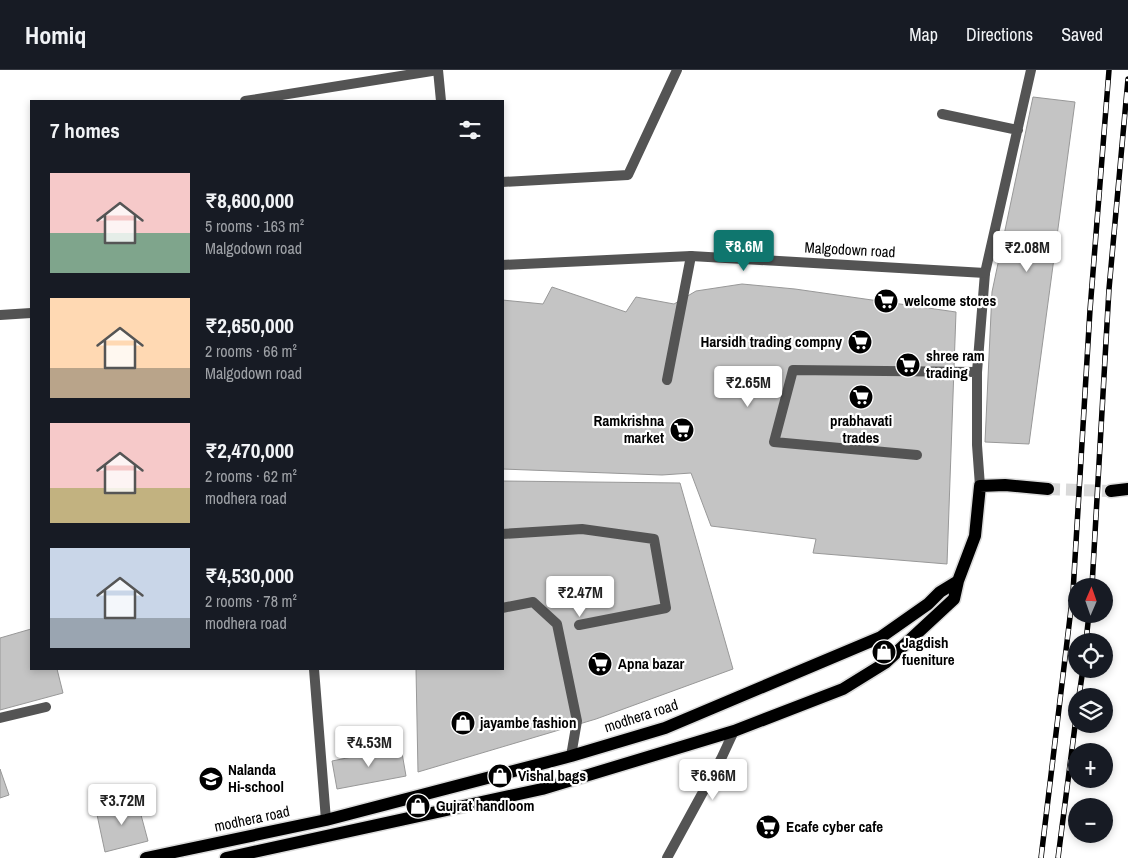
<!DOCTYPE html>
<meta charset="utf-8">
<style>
body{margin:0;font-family:"Archivo Narrow",sans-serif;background:#20242c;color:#f1f3f6;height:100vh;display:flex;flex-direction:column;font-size:19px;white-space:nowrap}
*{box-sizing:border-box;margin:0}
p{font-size:16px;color:#9ea1a6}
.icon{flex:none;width:28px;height:28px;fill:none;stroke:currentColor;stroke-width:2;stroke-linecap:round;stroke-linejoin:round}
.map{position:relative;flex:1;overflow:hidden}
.sheet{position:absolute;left:30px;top:30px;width:474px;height:570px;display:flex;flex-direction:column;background:#171b24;border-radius:0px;box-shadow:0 2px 8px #0003}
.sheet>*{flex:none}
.needle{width:32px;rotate:2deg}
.controls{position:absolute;left:1068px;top:508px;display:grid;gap:10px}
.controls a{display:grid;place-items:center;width:45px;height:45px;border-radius:50%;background:#171b24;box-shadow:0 2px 8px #0003;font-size:25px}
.price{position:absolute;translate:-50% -42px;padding:0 11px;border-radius:5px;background:#fff;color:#222;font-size:16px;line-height:32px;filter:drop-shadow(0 1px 2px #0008)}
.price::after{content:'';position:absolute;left:50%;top:30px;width:15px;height:11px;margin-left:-8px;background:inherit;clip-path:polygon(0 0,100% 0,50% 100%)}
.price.on{background:#0f766e;color:#fff}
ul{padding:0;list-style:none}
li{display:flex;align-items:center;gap:15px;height:125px;padding:0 20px}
li span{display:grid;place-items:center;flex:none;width:140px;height:100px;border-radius:0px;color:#555}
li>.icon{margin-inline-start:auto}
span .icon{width:60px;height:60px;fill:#fffc;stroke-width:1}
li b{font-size:21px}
h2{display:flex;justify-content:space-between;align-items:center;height:60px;padding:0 20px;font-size:21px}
header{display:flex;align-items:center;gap:30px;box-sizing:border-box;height:70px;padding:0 25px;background:#171b24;border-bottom:1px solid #363941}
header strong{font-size:24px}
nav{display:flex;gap:28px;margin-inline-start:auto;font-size:18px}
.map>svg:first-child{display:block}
.building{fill:#c4c4c4;stroke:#989898}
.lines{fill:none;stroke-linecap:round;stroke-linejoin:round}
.primary-tunnel{stroke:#d9d9d9;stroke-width:12;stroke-dasharray:12 6;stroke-linecap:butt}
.primary-casing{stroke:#dbdbdb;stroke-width:15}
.service{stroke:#545454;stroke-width:10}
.minor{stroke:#545454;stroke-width:10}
.tertiary{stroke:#545454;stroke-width:10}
.primary{stroke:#000;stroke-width:12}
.rail-casing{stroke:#000;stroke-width:5.5}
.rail{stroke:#fff;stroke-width:4;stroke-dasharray:11;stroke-linecap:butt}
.labels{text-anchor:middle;stroke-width:4.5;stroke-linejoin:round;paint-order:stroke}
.street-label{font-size:15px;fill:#000;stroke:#fff}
.poi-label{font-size:15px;font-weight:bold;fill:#000;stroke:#fff;text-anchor:start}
</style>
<header>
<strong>Homiq</strong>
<nav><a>Map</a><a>Directions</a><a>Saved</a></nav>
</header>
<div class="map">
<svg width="1128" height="788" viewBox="0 0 1128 788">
<rect width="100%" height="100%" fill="#fff"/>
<!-- building -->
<path class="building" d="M1033,27L1075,32L1029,374L985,372L992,222Z
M742,214L795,219L956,242L947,494L813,483L816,469L711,456L691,403L662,405L502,399V230L543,234L552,217L626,242L636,227L674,234L696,221Z
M502,411L680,413L733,599L596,649L418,702L416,599H502Z
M31,559V599H57L63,623L0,640V568Z
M401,677L406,706L337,719L332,691Z
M0,699L9,725L0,728Z
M137,730L148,771L105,782L96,740Z"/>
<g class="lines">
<!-- primary-tunnel -->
<path class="primary-tunnel" d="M1048,419L1111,421"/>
<defs>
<path id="primary" d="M1111,421L1128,419
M146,788L326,750L571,686L665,658L881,567L928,534L940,522L958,511
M226,788L542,719L734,661L843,619L885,593L954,529L958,511L975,466L980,416L1005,415L1048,419"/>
</defs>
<!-- primary casing -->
<use href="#primary" class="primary-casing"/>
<!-- service -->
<path class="service" d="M245,31L438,0
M942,44L1018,60
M502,112L628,105L677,0
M667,310L691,186
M917,385L774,372L793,300L977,302
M980,416L977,375V302L985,203L1031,0
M502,464L582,459L654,469L666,538L579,555
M502,538L533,532L557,554L577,651L571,686
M314,599L326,750
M0,648L46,637"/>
<!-- minor -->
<path class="minor" d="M438,0L441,31
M667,788L721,689L734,661"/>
<!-- tertiary -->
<path class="tertiary" d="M502,195L691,186L985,203
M0,245L31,243"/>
<!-- primary -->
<use href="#primary" class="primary"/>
<defs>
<path id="rail" d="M1092,516L1109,219L1128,9
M1086,571L1089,544
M1079,626L1083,599
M1041,788L1073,522L1090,240L1109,0
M1058,788L1076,648"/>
</defs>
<!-- rail casing -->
<use href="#rail" class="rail-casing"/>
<!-- rail -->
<use href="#rail" class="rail"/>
</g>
<!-- icons -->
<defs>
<symbol id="supermarket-disc" viewBox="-11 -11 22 22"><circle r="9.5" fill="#000" stroke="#fff"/><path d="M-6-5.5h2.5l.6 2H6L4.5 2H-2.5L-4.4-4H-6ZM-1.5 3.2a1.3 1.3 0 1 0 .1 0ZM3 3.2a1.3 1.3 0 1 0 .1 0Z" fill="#fff"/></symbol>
<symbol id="shop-disc" viewBox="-11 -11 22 22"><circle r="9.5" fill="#000" stroke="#fff"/><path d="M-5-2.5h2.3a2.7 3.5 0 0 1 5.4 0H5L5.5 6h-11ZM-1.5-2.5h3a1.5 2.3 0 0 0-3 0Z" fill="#fff"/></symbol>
<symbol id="school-disc" viewBox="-11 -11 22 22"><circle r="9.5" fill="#000" stroke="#fff"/><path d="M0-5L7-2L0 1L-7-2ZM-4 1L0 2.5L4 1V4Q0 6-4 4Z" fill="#fff"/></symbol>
</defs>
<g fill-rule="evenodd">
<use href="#supermarket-disc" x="872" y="217" width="28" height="28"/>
<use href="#supermarket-disc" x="846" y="258" width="28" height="28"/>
<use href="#supermarket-disc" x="894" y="281" width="28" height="28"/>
<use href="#supermarket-disc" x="847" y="313" width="28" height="28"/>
<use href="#supermarket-disc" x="668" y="346" width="28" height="28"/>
<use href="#shop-disc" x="870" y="568" width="28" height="28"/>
<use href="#supermarket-disc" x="586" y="580" width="28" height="28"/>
<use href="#shop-disc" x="449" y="639" width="28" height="28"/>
<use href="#shop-disc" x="486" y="692" width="28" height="28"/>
<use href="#school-disc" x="197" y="695" width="28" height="28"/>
<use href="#shop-disc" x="404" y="722" width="28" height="28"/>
<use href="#supermarket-disc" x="754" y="743" width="28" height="28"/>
</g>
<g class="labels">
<!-- street labels -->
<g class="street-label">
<text transform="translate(850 180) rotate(3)" y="5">Malgodown road</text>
<text transform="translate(641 646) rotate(-18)" y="5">modhera road</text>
<text transform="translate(252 749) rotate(-12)" y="5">modhera road</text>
</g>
<!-- poi labels -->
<g class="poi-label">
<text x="904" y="236">welcome stores</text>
<text x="842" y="277" text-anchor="end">Harsidh trading compny</text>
<text x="926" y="291">shree ram<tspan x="926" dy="17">trading</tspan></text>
<text x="664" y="356" text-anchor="end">Ramkrishna<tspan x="664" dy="17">market</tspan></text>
<text x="861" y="356" text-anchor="middle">prabhavati<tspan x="861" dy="17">trades</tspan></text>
<text x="902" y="578">Jagdish<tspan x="902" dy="17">fueniture</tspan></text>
<text x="618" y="599">Apna bazar</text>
<text x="480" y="658">jayambe fashion</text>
<text x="228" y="705">Nalanda<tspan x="228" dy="17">Hi-school</tspan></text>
<text x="518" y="711">Vishal bags</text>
<text x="436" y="741">Gujrat handloom</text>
<text x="786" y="762">Ecafe cyber cafe</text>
</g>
</g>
</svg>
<div class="controls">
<a><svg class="needle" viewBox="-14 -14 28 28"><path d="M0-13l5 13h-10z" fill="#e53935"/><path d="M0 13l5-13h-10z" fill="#9ea1a6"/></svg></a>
<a><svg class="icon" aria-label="locate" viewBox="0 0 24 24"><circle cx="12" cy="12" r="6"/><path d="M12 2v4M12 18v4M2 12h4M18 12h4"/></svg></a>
<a><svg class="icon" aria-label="layers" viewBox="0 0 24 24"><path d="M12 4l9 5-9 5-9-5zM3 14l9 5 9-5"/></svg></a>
<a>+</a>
<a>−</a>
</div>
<b class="price on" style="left:744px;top:202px">₹8.6M</b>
<b class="price" style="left:1027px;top:203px">₹2.08M</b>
<b class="price" style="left:748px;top:338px">₹2.65M</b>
<b class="price" style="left:580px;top:548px">₹2.47M</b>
<b class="price" style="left:369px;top:698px">₹4.53M</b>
<b class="price" style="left:713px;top:731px">₹6.96M</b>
<b class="price" style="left:122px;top:756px">₹3.72M</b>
<section class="sheet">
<h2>7 homes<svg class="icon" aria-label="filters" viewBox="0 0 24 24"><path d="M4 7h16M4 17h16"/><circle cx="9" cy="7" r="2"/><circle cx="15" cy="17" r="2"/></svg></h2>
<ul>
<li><span style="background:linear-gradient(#f6c9c9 60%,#7fa58c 0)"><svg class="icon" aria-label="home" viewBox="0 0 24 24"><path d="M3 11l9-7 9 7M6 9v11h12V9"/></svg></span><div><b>₹8,600,000</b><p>5 rooms · 163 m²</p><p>Malgodown road</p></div></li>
<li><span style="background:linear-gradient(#ffd9b3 70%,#b9a48a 0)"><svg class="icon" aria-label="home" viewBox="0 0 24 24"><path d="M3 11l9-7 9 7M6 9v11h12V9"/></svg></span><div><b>₹2,650,000</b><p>2 rooms · 66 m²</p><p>Malgodown road</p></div></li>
<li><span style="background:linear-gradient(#f6c9c9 65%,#c2b280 0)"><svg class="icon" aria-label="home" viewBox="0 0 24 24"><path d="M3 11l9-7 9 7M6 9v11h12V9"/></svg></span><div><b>₹2,470,000</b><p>2 rooms · 62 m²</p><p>modhera road</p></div></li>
<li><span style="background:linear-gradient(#c9d6e8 70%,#9aa5b1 0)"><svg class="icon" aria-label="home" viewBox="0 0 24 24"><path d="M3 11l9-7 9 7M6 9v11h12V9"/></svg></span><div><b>₹4,530,000</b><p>2 rooms · 78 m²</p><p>modhera road</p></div></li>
</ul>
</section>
</div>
